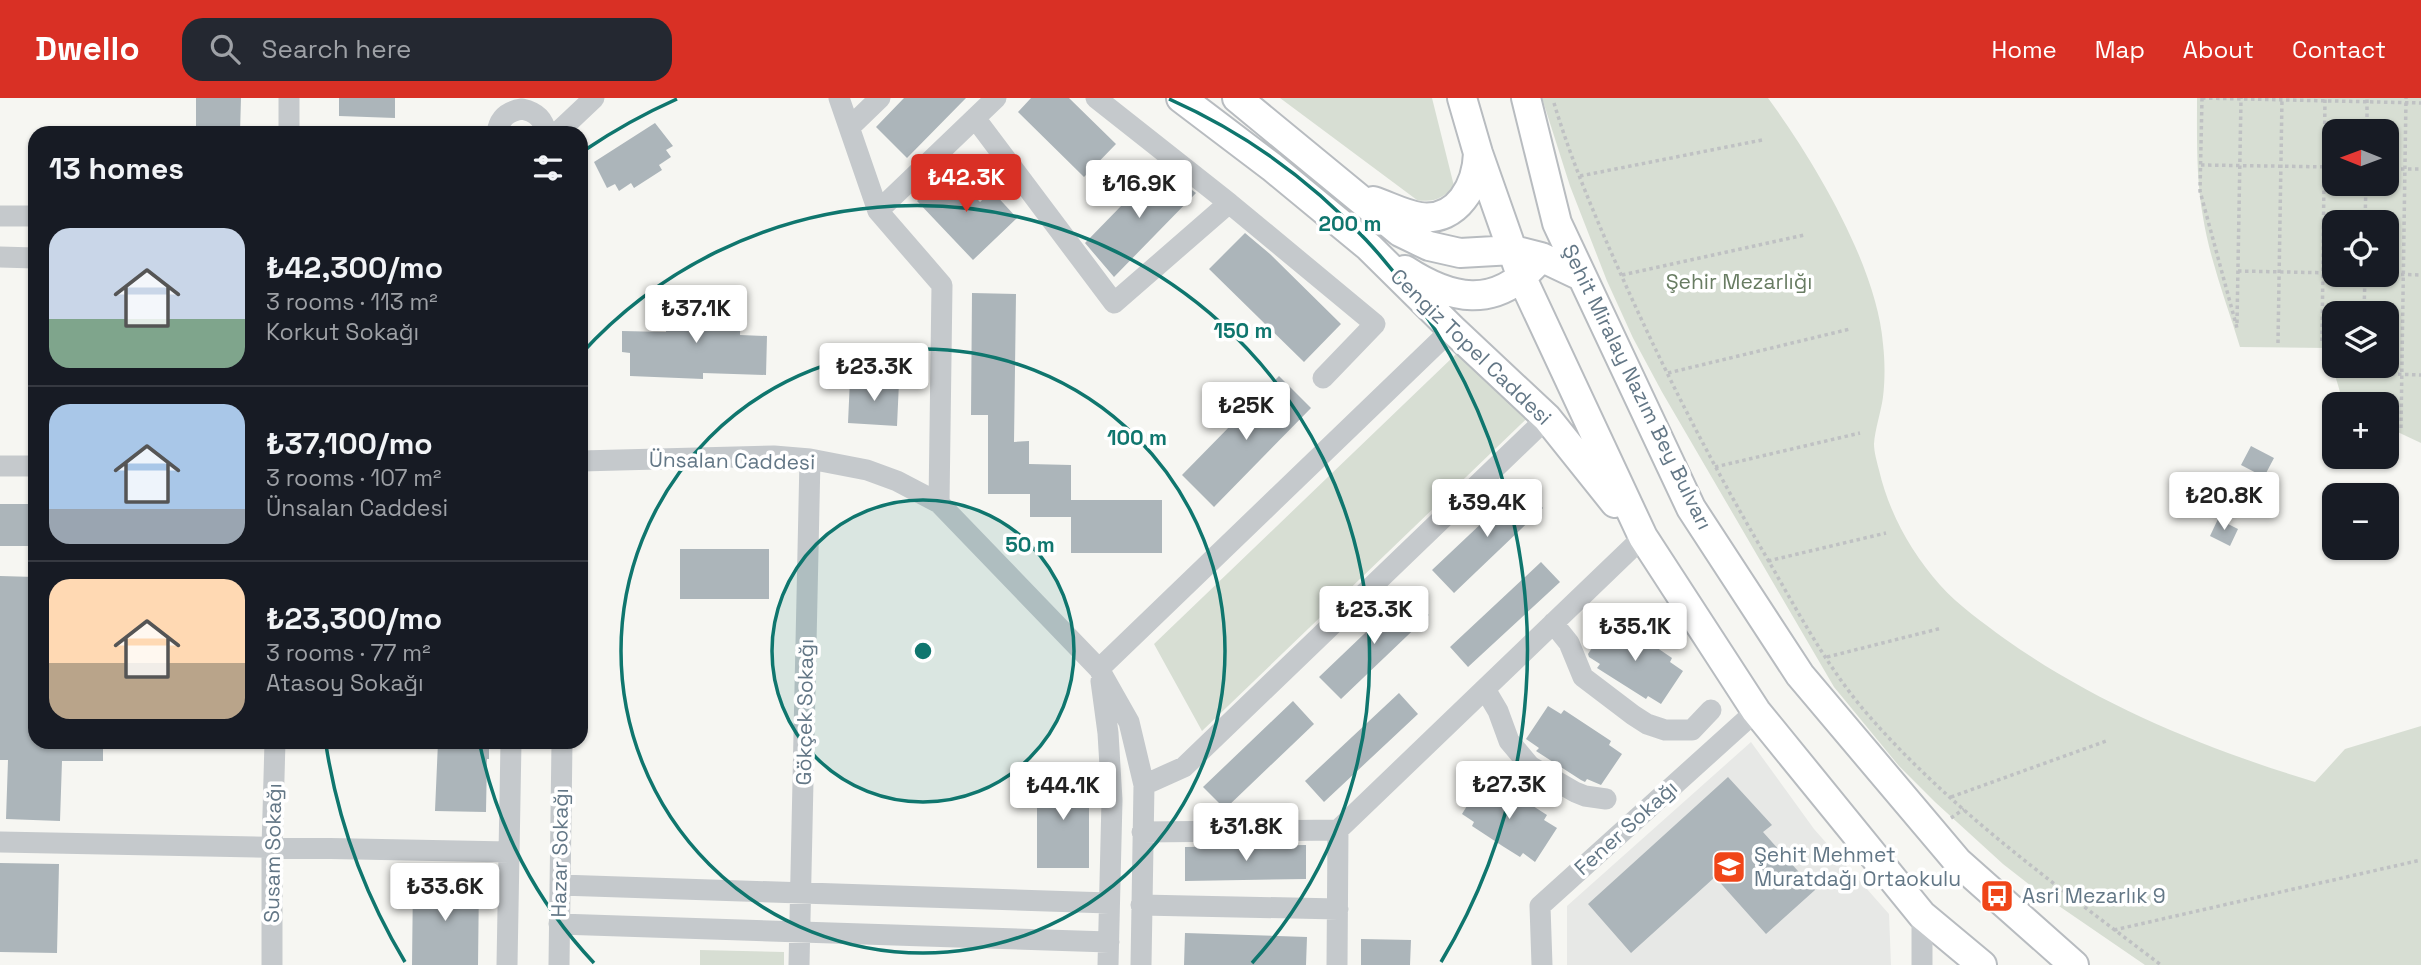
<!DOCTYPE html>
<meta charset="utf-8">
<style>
body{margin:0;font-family:"Space Grotesk",sans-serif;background:#242831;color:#f1f3f6;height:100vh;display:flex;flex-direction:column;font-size:26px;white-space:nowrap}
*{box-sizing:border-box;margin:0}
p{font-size:23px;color:#9ea1a6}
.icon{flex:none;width:38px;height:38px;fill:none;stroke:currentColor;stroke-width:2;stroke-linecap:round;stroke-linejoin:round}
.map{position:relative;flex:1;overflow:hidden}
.drawer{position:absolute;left:28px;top:28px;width:560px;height:623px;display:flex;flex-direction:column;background:#171b24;border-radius:21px;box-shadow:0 2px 5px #0004}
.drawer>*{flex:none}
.needle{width:46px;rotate:271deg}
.controls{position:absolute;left:2322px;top:21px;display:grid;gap:14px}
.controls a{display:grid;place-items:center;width:77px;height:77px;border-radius:14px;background:#171b24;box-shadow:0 2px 5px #0004;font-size:35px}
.price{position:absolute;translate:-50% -60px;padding:0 16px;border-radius:7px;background:#fff;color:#222;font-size:23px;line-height:46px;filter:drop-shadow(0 2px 4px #0008)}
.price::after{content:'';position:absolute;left:50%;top:42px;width:21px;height:16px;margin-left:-10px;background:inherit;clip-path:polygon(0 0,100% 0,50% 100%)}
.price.on{background:#d93025;color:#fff}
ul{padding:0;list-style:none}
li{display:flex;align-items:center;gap:21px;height:175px;padding:0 21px}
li+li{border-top:2px solid #363941}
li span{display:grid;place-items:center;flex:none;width:196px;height:140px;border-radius:21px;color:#555}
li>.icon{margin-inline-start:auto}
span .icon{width:84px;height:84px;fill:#fffc;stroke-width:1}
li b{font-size:30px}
h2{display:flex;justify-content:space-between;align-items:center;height:84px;padding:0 21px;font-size:30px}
header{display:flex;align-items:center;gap:42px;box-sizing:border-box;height:98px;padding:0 35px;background:#d93025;color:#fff}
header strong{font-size:33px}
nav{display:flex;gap:38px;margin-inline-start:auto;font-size:24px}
.search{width:490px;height:63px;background:#242831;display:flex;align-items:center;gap:18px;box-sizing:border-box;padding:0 24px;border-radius:21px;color:#9ea1a6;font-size:26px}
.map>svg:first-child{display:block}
.built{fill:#e7e8e6}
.green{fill:#d7ded3;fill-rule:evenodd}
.building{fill:#acb5ba}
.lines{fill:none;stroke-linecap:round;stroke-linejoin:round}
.major-casing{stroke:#b8bcc0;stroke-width:32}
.path{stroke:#bfc1c3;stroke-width:3.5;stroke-dasharray:3.5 3.5;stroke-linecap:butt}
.minor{stroke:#c5c9cc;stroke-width:21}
.major{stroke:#fff;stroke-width:28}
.ring{fill:none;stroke:#0f766e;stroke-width:3.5}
.labels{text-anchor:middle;stroke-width:7;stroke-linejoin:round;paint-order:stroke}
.park-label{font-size:21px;fill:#687c62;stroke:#fff}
.street-label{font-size:21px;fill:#637786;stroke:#fff}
.poi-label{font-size:21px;fill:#637786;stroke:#fff;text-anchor:start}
.centre{fill:#0f766e;stroke:#fff;stroke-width:3.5}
.ring-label{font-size:21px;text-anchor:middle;font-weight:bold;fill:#0f766e;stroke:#fff;stroke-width:7;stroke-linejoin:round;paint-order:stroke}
</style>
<header>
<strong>Dwello</strong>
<div class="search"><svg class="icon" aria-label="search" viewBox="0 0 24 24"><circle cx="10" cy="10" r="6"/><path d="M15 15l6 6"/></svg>Search here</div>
<nav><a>Home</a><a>Map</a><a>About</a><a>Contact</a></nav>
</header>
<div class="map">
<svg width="2421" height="867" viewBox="0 0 2421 867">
<rect width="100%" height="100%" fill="#f6f6f2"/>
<!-- built -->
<path class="built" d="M1751,644L1814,731L1889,816L1891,867H1567V808Z"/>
<!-- green -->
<path class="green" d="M1280,0H1432L1454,88C1444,100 1433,105 1417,102Z
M1542,0H1768C1814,63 1877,168 1883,246C1885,264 1885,282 1883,299C1881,314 1875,331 1874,346C1874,354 1877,364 1879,372C1889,415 1911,454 1940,487C1959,508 1982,524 2005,541C2098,607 2206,651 2315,684L2345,651L2421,628V867H2145L2040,795L2003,766L1935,704L1899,668L1834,589L1662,294L1633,240L1607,183L1570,88Z
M2197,0H2421V345L2387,329V306H2354L2340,294L2327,250L2240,249C2227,206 2210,163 2203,119C2196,80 2197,40 2197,0ZM2387,33V86H2334V33ZM2387,124V177H2334V124ZM2387,215V268H2334V215Z
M1478,235L1544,304L1202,633L1154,546Z
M700,852L784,854V867H700Z"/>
<!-- building -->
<path class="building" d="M196,0H241L240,35H196Z
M339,0H395V20L339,18Z
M904,0H966L907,60L876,29Z
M1031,0H1069L1116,46L1084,79L1018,14Z
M655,25L673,48L666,52L671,59L659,67L662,72L634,90L631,85L619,93L615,86L607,90L594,64Z
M1160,68L1196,95L1114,179L1085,145Z
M949,72L980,104L992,93L1017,120L973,162L917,103Z
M1245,135L1270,156L1341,226L1304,264L1209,171Z
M972,195L1016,196L1014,344L1029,343V366L1071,367V402H1162V455H1071V419H1030V396H988V317H971Z
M667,205L741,207L740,237L767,238L766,277L703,275V281L630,278V255L622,254V233L666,234Z
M1279,278L1311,310L1214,409L1182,377Z
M850,281L899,284L897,328L848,325Z
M2251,348L2274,360L2264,379L2241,367Z
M1521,388L1543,410L1454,495L1432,472Z
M0,406H35V448H0Z
M2218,421L2238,431L2230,448L2210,438Z
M680,451H769V501H680Z
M1541,464L1560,484L1468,569L1450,549Z
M0,478L35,479V644H103V663H62L60,723L6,721L8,662H0Z
M1408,494L1429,517L1341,601L1319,579Z
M1609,524L1622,533L1625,528L1672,560L1670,564L1683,573L1661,606L1648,598L1646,601L1597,570L1600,566L1589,559L1588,556Z
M1399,595L1418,616L1324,704L1305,683Z
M1293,603L1314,626L1225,711L1203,689Z
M1548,608L1561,616L1564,612L1611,643L1609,647L1622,656L1601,687L1587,681L1585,684L1581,682L1536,653L1539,650L1526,641Z
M438,644H489V661H487L486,714L435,713Z
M1037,677H1089V770H1037Z
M1728,679L1772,727L1763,734L1815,792L1766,836L1715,779L1631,855L1588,806Z
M1483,682L1497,690L1499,686L1547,717L1544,722L1557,730L1535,764L1523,755L1520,759L1504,749L1472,728L1474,724L1462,716Z
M1306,747V781L1185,783V749Z
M0,765L59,766L57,855L0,854Z
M413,782L479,783L478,867H412Z
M1185,835L1307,839L1306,867H1184Z
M1361,841L1411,842L1410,867H1361Z"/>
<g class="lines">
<defs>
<path id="major" d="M1181,0L1272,69L1369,149L1452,231L1547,320L1615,405
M1237,0L1400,134L1429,148L1460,155L1513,152L1541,159L1581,178
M1462,0L1478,55L1522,180L1643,439L1756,613L1922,817L1982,867
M1526,0L1557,125L1691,410L1800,577L1958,764L2074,867
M1373,103C1388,108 1405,117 1420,119C1458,124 1477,87 1478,55
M1405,172C1451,202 1494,211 1534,167"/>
</defs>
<!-- major casing -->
<use href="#major" class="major-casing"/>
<!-- path -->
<path class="path" d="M2202,0L2200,93L2237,230
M2202,0L2421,5
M1554,5C1572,65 1597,123 1623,181C1665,275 1712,366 1764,455C1796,510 1827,570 1869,618C1953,714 2060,790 2161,867
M2367,33V0
M2201,67L2334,69
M2387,71H2421
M1580,78L1762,42
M2365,124L2366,86
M2238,173L2334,175
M2387,176L2421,177
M1622,177L1804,137
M2364,215L2365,177
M2237,225L2241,0
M2322,243L2325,0
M2278,245L2282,0
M2363,268V275L2421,277
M1668,275L1850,231
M2401,330L2406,0
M1715,369L1860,335
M1768,463L1886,435
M1827,559L1942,530
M1951,699L2109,642
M1951,720L1964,711
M2114,832L2421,762"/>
<!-- minor -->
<path class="minor" d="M289,0V35
M839,0L878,113L942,187L939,405
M1096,0L1229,105L1375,226L1323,280
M975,20L1114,205L1229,105
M850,29L880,0
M497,35C499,20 508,13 522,11C536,14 544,21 546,35
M557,35L594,0
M878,113L996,0
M0,118H35
M0,159L35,160
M581,363L774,358L810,361L867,372L897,383L939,405L1099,571L1129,624L1144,687L1141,867
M0,368H35
M1553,525L1569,545L1583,579L1633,617L1647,626L1665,632H1692L1711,612
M1099,571L1452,231
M1101,583L1108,635L1112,702L1108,867
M1485,591L1498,613L1509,643L1530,668L1575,694L1585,698L1606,701
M1144,687L1184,669L1547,320
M1142,734L1338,732
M0,744L509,754
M560,787L1109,805
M1141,807L1338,811
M1922,817V867
M559,826L1109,844
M272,867V750L275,644
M507,867L511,644
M559,867L562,644
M799,867L810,361
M1337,867L1338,732L1643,439
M1542,867L1540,808L1756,613"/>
<!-- major -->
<use href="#major" class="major"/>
</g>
<!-- distance rings -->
<circle cx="923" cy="553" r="151" fill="#0f766e" fill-opacity=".12"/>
<g class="ring">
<circle cx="923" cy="553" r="151"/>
<circle cx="923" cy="553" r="302"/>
<path d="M594 865A453 453 0 0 1 480 647M581 256A453 453 0 1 1 1252 865"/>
<path d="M405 864A604 604 0 0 1 326 647M585 52A604 604 0 0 1 677 1M1169 1A604 604 0 0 1 1441 864"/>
</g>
<!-- icons -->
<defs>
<symbol id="school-square" viewBox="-11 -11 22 22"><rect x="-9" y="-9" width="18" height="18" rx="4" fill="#f04518" stroke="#fff"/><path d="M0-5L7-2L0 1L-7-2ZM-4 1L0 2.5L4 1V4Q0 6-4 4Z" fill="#fff"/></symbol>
<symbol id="bus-square" viewBox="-11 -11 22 22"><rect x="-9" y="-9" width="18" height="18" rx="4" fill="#f04518" stroke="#fff"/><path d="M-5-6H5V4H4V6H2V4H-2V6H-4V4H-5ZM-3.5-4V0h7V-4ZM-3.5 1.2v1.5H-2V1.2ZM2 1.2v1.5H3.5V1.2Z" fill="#fff"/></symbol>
</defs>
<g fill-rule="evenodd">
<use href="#school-square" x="1710" y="750" width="38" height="38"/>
<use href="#bus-square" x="1978" y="779" width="38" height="38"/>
</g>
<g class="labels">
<!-- park labels -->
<g class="park-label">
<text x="1739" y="191">Şehir Mezarlığı</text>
</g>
<!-- street labels -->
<g class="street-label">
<text transform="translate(1471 249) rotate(44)" y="7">Cengiz Topel Caddesi</text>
<text transform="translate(1637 289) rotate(64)" y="7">Şehit Miralay Nazım Bey Bulvarı</text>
<text transform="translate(732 363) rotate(1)" y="7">Ünsalan Caddesi</text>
<text transform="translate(805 614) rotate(-89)" y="7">Gökçek Sokağı</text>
<text transform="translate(1626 730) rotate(-42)" y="7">Fener Sokağı</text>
<text transform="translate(273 755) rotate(-89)" y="7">Susam Sokağı</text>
<text transform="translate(560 755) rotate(-89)" y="7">Hazar Sokağı</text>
</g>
<!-- poi labels -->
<g class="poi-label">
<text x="1754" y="764">Şehit Mehmet<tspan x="1754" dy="24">Muratdağı Ortaokulu</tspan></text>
<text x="2022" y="805">Asri Mezarlık 9</text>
</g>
</g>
<circle cx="923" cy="553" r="10" class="centre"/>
<g class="ring-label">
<text x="1350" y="133">200 m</text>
<text x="1243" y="240">150 m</text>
<text x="1137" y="347">100 m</text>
<text x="1030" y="454">50 m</text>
</g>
</svg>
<div class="controls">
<a><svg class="needle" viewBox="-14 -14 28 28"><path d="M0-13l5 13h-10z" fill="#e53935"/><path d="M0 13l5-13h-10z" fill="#9ea1a6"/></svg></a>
<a><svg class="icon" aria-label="locate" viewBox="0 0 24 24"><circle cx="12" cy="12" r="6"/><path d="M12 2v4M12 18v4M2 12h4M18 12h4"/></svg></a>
<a><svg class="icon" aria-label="layers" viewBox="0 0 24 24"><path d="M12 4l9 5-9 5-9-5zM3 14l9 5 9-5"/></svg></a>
<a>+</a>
<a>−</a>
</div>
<b class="price on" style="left:966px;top:116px">₺42.3K</b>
<b class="price" style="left:1139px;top:122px">₺16.9K</b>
<b class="price" style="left:696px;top:247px">₺37.1K</b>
<b class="price" style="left:874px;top:305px">₺23.3K</b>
<b class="price" style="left:1246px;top:344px">₺25K</b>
<b class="price" style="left:2224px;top:434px">₺20.8K</b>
<b class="price" style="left:1487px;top:441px">₺39.4K</b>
<b class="price" style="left:1374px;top:548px">₺23.3K</b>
<b class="price" style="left:1635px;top:565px">₺35.1K</b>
<b class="price" style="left:1509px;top:723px">₺27.3K</b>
<b class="price" style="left:1063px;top:724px">₺44.1K</b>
<b class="price" style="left:1246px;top:765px">₺31.8K</b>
<b class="price" style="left:445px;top:825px">₺33.6K</b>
<section class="drawer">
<h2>13 homes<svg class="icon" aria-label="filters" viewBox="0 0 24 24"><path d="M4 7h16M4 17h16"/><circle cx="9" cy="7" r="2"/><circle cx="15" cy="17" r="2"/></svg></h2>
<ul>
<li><span style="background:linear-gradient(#c9d6e8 65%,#7fa58c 0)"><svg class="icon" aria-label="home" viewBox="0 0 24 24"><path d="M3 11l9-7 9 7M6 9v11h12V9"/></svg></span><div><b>₺42,300/mo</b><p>3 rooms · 113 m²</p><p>Korkut Sokağı</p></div></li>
<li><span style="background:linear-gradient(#a9c7e8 75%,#9aa5b1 0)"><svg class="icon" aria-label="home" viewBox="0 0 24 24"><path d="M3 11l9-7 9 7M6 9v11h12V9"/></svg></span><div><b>₺37,100/mo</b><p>3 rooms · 107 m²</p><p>Ünsalan Caddesi</p></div></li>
<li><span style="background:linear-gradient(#ffd9b3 60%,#b9a48a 0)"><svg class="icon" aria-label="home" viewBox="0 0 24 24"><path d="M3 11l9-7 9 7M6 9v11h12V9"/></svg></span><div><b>₺23,300/mo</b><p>3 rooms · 77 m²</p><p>Atasoy Sokağı</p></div></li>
</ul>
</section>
</div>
